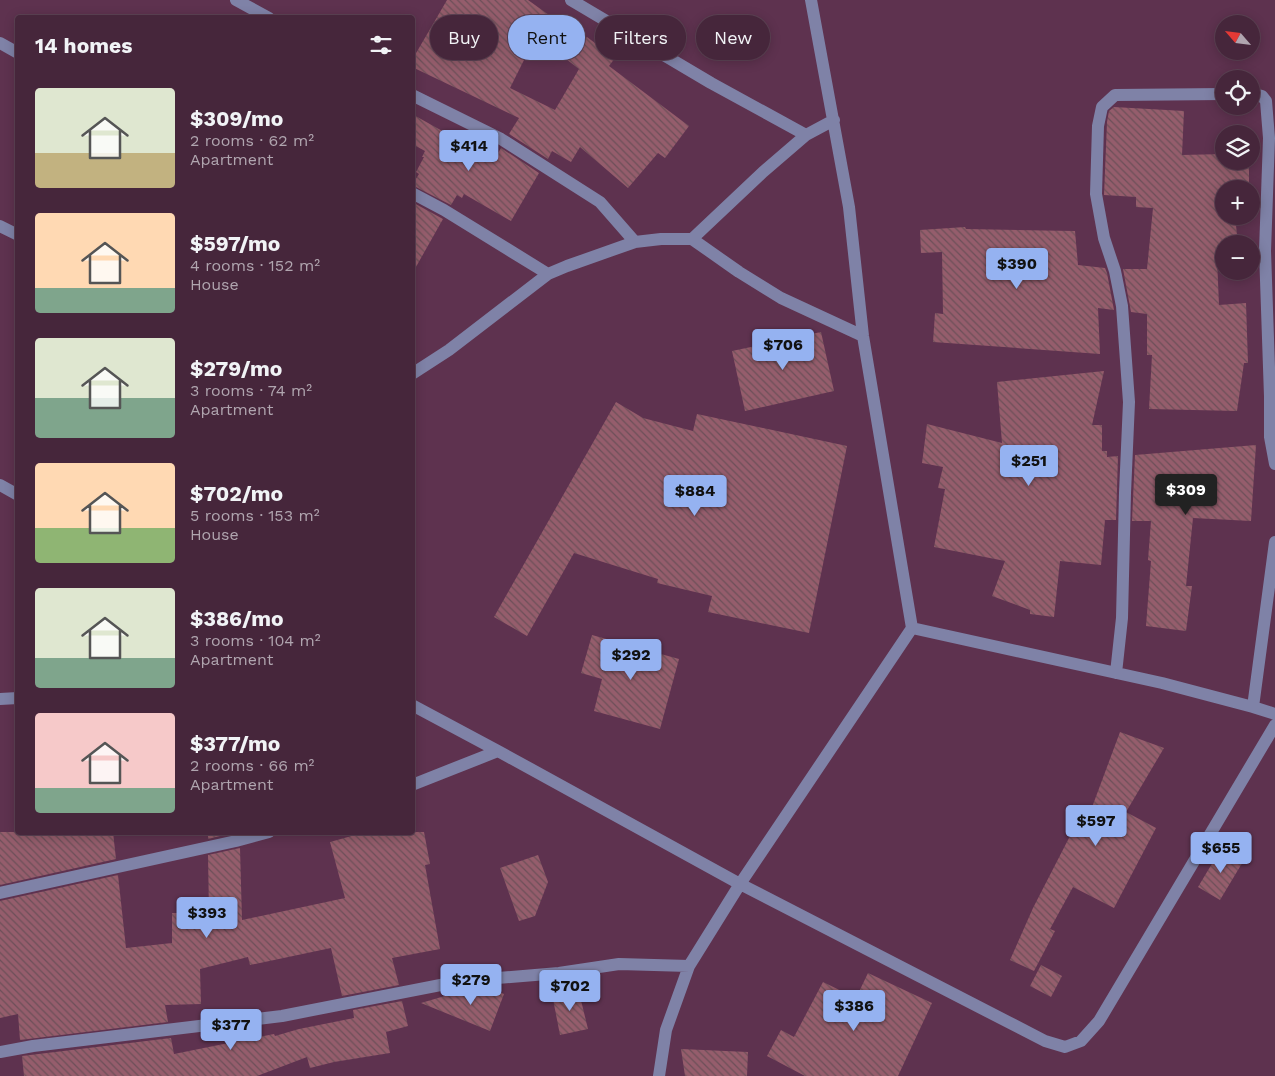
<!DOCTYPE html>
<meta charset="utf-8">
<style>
body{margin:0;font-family:"Work Sans",sans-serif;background:#4d2e42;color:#f1f3f6;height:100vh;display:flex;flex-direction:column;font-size:19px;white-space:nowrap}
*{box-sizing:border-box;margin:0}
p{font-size:16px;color:#b0a5af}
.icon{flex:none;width:28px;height:28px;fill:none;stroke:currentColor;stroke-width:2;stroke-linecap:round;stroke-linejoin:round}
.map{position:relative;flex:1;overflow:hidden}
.details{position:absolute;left:15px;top:15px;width:400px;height:820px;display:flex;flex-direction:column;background:#46263b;border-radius:5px;box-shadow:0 2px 12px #0003,0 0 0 1px #5e4355}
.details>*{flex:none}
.guide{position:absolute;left:430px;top:15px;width:475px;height:45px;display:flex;gap:10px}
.needle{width:32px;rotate:298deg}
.tools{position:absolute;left:1215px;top:15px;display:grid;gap:10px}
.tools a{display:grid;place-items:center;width:45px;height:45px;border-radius:50%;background:#46263b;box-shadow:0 2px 12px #0003,0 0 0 1px #5e4355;font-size:25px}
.price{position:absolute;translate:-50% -42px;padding:0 11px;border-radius:5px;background:#95b2f1;color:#111;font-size:16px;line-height:32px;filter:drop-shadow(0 1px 2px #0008)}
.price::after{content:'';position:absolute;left:50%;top:30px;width:15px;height:11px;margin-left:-8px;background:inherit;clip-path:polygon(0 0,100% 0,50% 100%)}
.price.current{background:#222;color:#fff}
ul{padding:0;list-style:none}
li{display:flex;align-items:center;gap:15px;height:125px;padding:0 20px}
li span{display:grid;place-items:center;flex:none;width:140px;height:100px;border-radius:5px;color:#555}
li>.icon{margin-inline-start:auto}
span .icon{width:60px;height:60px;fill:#fffc;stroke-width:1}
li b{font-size:21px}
h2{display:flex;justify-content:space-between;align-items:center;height:60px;padding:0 20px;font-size:21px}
.pill{padding:0 18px;border-radius:22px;background:#46263b;box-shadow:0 2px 12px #0003,0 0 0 1px #5e4355;font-size:18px;line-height:45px}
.pill.current{background:#95b2f1;color:#111}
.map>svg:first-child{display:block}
.building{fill:url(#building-back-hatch);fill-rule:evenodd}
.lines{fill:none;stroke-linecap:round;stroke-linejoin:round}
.minor{stroke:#7f82a7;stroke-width:12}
</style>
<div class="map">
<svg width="1275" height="1076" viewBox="0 0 1275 1076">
<defs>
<pattern id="building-back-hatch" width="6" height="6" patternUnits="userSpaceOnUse" patternTransform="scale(1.25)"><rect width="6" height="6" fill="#955d6c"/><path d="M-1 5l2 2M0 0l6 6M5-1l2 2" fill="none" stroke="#6d5059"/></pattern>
</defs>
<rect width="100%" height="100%" fill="#5e324f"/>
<!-- building -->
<path class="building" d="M447,0H528L584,40L587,37L615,58L609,66L689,126L665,158L658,153L628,188L580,147L571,162L552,151L548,159L509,134L519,118L412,67V60ZM536,36L579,69L555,110L510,88Z
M1114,107L1184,111L1182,155L1224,154V161H1249V189H1224V216H1235L1238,244H1224V257L1217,258L1219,305L1246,303L1248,363H1244L1237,411L1149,409L1152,355H1147V314L1131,312L1123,269H1147L1153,208L1136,207V197L1104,195L1107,122L1109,111Z
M412,114L494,160L501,148L539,173L511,221L464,194L462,198L457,195L451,205L412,185L419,174L416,172L424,157H422L425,151L412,144Z
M412,202L443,219L412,274Z
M965,227L966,229L1075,231L1078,265L1105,268L1107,273L1114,310L1098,308L1100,354L933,342L935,313L943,314L942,252L921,253L920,230Z
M821,332L834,391L745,411L732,351Z
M1104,371L1092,425H1102V451H1107V457L1118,456L1116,520H1105L1101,565L1060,561L1054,617L1030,614V610L992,596L1005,561L934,547L945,489L938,488L943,467L922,463L927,424L1002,443L997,382Z
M616,402L643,418L693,431L697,414L847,446L809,633L708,612L712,596L657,583L658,579L574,553L527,636L494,617Z
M1256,445L1251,521L1193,518L1186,586H1192L1186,631L1146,626L1151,561L1148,560L1151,521H1132L1135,455Z
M592,635L679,659L660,729L594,711L602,679L581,673Z
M1120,732L1164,748L1126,812L1156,828L1114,908L1073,887L1050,929L1055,931L1034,971L1010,960L1033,908L1070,836H1071L1082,815L1088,818Z
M0,832H113L116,859L0,885Z
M208,832H236L208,839Z
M366,832H424L430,864L425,865L440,949L392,958L399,985L342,996L331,948L250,965L248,957L200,969L201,1004L165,1005L168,1022L20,1040L18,1014L0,1018V901L118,875L126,948L172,943V913H209L208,855L240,848L242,920L345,898L330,842Z
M1222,847L1244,860L1220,900L1198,887Z
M538,855L548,882L535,916L519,921L500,868Z
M1041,965L1062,976L1051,997L1030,986Z
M868,973L932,1003L898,1076H805L767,1056L781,1030L794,1037L823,982L856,998Z
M486,987L504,994L490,1031L421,1003L472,988Z
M578,988L588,1029L560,1035L552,994Z
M402,1001L408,1026L386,1032L390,1053L334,1062L310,1068L307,1057L257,1076H24L22,1056L171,1038L174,1054L274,1034L275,1036L299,1029L354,1018L353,1010Z
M681,1049L748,1052L747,1076H685Z"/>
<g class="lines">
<!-- minor -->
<path class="minor" d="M236,0L269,18
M571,0L711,83L806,135
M811,0L849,207L863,336L912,628L1162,683L1253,707L1275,714
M0,43L18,53
M1251,93L1262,96L1266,101L1269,138L1265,251L1270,396V437L1275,464
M412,95L501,139L600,202L635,242
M412,193L444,210L548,274
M0,226L18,235
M692,239L763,172L806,135L834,120
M412,374L449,350L548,274L567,266L635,242L661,239H692L739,272L781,298L863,336
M0,485L18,495
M912,628L740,884L1045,1041L1065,1047L1081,1041L1099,1021L1275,725
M1116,673L1122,618L1125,493L1129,402L1122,306L1115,271L1104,238L1096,194L1098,126L1102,107L1115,95L1224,94
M0,699L18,698
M412,705L498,751L740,884L689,966L666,1030L659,1076
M1253,707L1275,542
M412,785L498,751
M0,893L236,841L269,832
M0,1052L33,1046L282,1016L461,981L559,973L619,964L689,966"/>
</g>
</svg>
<div class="tools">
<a><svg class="needle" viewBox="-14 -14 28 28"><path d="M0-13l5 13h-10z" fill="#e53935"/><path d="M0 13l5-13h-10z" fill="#b0a5af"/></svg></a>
<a><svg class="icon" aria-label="locate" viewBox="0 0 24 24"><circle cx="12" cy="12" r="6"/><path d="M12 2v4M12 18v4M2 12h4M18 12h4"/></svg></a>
<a><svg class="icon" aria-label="layers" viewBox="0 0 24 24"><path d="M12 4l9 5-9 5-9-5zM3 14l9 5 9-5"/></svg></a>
<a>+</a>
<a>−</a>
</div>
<b class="price" style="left:469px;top:172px">$414</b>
<b class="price" style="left:1017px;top:290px">$390</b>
<b class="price" style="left:783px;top:371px">$706</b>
<b class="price" style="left:1029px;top:487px">$251</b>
<b class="price current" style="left:1186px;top:516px">$309</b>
<b class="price" style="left:695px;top:517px">$884</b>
<b class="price" style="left:631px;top:681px">$292</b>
<b class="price" style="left:1096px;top:847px">$597</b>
<b class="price" style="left:1221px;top:874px">$655</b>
<b class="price" style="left:207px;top:939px">$393</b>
<b class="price" style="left:471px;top:1006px">$279</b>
<b class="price" style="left:570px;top:1012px">$702</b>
<b class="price" style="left:854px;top:1032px">$386</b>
<b class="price" style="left:231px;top:1051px">$377</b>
<div class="guide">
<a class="pill">Buy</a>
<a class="pill current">Rent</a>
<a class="pill">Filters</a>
<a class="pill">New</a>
</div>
<section class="details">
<h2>14 homes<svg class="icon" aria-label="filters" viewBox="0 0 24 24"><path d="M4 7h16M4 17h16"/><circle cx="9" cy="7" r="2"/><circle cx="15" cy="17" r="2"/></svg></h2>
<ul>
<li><span style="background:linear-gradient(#dfe7d0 65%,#c2b280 0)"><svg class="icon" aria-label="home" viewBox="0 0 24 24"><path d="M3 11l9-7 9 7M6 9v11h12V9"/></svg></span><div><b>$309/mo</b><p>2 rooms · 62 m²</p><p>Apartment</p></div></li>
<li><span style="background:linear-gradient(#ffd9b3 75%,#7fa58c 0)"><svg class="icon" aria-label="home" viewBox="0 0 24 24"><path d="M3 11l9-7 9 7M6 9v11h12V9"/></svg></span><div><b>$597/mo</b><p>4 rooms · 152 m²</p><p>House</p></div></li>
<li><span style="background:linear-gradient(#dfe7d0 60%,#7fa58c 0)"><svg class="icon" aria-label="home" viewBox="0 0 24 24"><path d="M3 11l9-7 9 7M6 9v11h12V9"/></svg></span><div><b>$279/mo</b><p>3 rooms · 74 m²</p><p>Apartment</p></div></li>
<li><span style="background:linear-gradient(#ffd9b3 65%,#8fb573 0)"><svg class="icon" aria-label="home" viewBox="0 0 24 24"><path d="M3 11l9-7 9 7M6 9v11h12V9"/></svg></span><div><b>$702/mo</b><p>5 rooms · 153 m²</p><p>House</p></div></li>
<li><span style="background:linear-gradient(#dfe7d0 70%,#7fa58c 0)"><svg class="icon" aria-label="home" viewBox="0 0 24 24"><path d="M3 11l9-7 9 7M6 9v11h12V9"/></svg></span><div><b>$386/mo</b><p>3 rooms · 104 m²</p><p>Apartment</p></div></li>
<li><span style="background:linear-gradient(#f6c9c9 75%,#7fa58c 0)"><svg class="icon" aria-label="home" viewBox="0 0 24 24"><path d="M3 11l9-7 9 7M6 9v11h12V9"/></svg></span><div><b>$377/mo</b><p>2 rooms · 66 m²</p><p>Apartment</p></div></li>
</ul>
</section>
</div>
